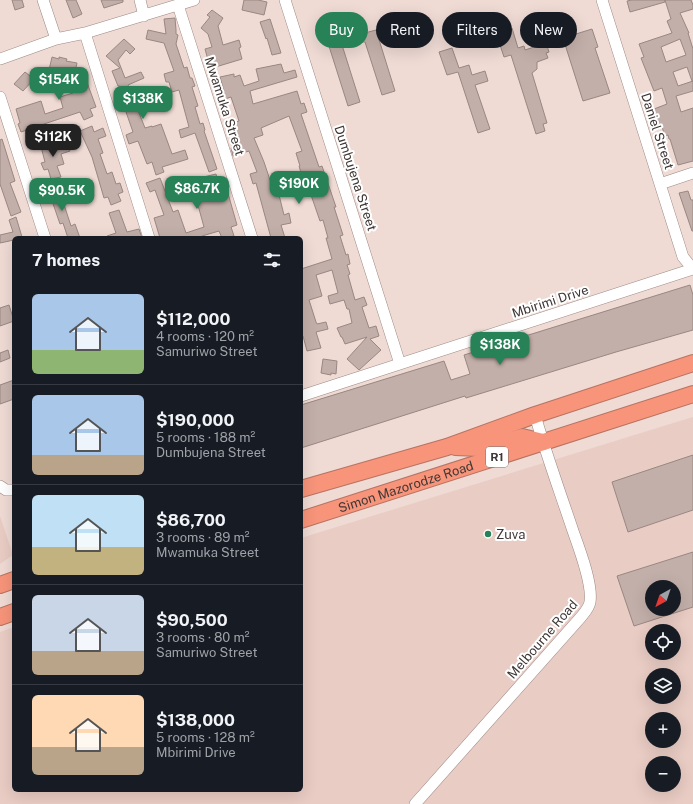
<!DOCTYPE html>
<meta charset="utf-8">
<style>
body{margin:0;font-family:"Public Sans",sans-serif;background:#242831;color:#f1f3f6;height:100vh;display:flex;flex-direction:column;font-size:15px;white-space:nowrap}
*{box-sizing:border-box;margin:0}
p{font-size:13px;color:#9ea1a6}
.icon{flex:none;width:22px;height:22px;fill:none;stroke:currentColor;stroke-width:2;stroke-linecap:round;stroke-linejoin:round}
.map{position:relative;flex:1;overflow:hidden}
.side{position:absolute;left:12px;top:236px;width:291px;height:556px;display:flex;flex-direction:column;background:#171b24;border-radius:6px;box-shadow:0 4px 16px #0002}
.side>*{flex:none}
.banner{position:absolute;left:315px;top:12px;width:318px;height:36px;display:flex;gap:8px}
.needle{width:26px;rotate:220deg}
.tools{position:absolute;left:645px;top:580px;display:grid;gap:8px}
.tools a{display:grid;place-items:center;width:36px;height:36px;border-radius:50%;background:#171b24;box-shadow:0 4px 16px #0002;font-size:20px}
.price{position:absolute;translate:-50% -34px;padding:0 9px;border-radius:8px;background:#288257;color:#fff;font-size:13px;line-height:26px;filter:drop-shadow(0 1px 2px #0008)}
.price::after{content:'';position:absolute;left:50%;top:24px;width:12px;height:9px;margin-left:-6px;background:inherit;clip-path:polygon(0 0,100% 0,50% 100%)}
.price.active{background:#222;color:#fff}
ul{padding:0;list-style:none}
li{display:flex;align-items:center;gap:12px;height:100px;padding:0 20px}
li+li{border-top:1px solid #363941}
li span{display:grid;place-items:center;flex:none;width:112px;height:80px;border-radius:6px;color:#555}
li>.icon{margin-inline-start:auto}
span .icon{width:48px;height:48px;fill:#fffc;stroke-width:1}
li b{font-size:17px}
h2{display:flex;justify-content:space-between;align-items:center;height:48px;padding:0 20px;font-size:17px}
.pill{padding:0 14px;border-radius:18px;background:#171b24;box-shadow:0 4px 16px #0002;font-size:14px;line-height:36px}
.pill.active{background:#288257;color:#fff}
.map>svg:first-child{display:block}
.built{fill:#e9ccc4;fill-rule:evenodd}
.building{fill:#c3afa9;stroke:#9a8782;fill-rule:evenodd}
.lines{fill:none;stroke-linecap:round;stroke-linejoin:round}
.minor-casing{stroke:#9c8983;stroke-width:12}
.highway-casing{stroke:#b77362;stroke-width:18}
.minor{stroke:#fff;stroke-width:11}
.highway{stroke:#f7947a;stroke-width:16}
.poi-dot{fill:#288257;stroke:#fff;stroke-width:1.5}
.labels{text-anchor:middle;stroke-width:4;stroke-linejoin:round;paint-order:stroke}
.shield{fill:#fff;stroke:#797372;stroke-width:1}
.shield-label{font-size:12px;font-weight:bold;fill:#3f3735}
.street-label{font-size:13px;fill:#3f3735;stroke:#fff}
.poi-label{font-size:13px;fill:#3f3735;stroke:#fff;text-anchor:start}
</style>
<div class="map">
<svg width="693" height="804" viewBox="0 0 693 804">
<rect width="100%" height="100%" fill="#efdad4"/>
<!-- built -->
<path class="built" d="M693,417V804H0V632L14,627V790H301V538ZM652,587H674V609H652ZM652,631H674V653H652ZM652,675H674V697H652ZM652,719H674V741H652ZM652,763H674V785H652Z
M0,516L13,555L0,564Z"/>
<!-- building -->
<path class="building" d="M12,0H22L24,7L15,10Z
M66,0H76L82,14L73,18Z
M101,0H123V2L104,8Z
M244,0H258L267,2L264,15L242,10Z
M632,0H665V2L630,12L627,1Z
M665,0H691L693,5V9L680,13L689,33H688L693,49V81H692L687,67L673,72L678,86L693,81V91L676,96L681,112L693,108V161L678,165L670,139H669L668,135L665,136L662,127L658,129L655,121H658L654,109L667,104L662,88L654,91L641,58L644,57L639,44L672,33L667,21L671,19ZM680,39L686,55L666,62L661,47Z
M212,10L223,18L218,26L223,45L239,40L241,47L239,48L242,59L209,69L206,61L208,60L205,49L212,47L208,34L201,28L210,17L207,15Z
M353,14L361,34L376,30L395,91L382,95L365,42L353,41L350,44L342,45L360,102L348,106L328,43L343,39L336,20Z
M175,18L176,30V34L178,35L176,44L184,68L187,67L190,78H192L195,86L192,87L198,106L195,107L200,124L203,123L205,130L204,131L217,169L209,172L195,133L181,138L179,130L189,127L179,90L172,92L169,82H166L164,74L174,71L164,43L146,39L148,30L166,34L164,19Z
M270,19L281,53L272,55L267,38L266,39L260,22Z
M512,28L518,48L524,46L525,50L546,43L549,52L546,53L548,58L537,62V69L532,73L547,123L543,124L545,131L536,134L511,55L504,57L496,33Z
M592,29L598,47L595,48L610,93L583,101L563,38Z
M124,39L135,49L130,54L126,50L118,60L125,78L141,72L144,78L128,85L145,128L152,126V127L161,124L172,154L185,150L188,159L162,167L164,172L156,175L152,162L147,164L138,141L129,144L126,135L133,132L126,112L129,111L120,86H118L112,71L120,68L106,56Z
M452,48L459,68L469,65L472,75L485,71L488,81L475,85L490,129L478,133L458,72L447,75L439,52Z
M52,57L59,59V57L67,59L66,61L77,63L73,81L85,77L96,107L90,109L93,116L84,120L80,112L38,126L42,134L33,137L30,129L21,132L18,124L20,123L16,109L41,101L45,114L63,108L60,97L73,93L66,74L49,70Z
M281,64L284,73L295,70L297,77L250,91L253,104L297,91L301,104L304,103L307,112L301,114L319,167L322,166L336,207H334L343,235L340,236L346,255L348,254L350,264L347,265L350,274L348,275L355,300L364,297L367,305L362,307L369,328L376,326L379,336L370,339L381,350L359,370L347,359L367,337L345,344L342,337H341L337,328L352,323L349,309H347L344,300L330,304L328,296L338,293L332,270L316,275L322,296L309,300L316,322L317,324L326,322L328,329L316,332L321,348L307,351L303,336L301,337V269L332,259L326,238H328L323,220L320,221L310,192L308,186H305L299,166H300L296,153L302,151L289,116L261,128L263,135L254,138L264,162L274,192L278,191L284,215L289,213L291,223L281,225L285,238H271L256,183L253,184L250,174L257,172L249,151L233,156L231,148L238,146L234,132L231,133L228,125L239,121L231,97L225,99L222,92L224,91L220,77L234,74V77L240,75L244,86L259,81L256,69Z
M25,72L34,79L23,91L14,84Z
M92,126L94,132L103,128L106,136L98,139L103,153L100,154L107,174L112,172L116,184L120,183L123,192L118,194L121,201L111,205L108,197L104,198L92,157L80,131Z
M2,139L15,181L10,183L21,212L11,216L0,184V140Z
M49,140L51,149L68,143L70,151L61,154L64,164L57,166L61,177L51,179L48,169L44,170L41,163L45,162L40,143Z
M216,174L219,185L225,183L237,225L231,227L234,236L222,238L219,231L202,236L203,238H160L154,218L164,215L155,190L150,192L146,183L160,178L173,212L178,210L186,233L204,227L191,180Z
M57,183L71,226L75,224L80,238H68L63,223L60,224L47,186Z
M688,191L691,200H693V231H692L679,193Z
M119,210L127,232L139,229L142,238H107V236L116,233L109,213Z
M16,217L22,237L14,238V240L0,243V235L13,232L9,220Z
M690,285L693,295V330L616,352L466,398L465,396L301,448V405L444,361L451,380L470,374L464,355Z
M9,305L14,321L0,326V308Z
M8,350L10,358L0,362V353Z
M323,359L337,361L336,374L331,373V375L321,373Z
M14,380V399L0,404V385Z
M693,455V510L628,532L612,482Z
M693,552V607L634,626L617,576ZM652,587H674V609H652Z"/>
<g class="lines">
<defs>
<path id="minor" d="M43,0L56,39
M140,0L144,16
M285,0L400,364
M602,0L683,257L693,269
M178,5L252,238
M85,33L149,238
M0,59L56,39L85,33L194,0
M0,97L45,238
M660,184L693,173
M301,396L693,269
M0,486L6,490H14
M415,804L581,617C585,612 589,608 590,602C593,584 579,548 573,531C560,492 546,454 535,415"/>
<g id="highway">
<path d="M455,447L480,448L522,437L543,442"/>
<path d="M301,489L447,447L535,415L693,363"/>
<path id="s1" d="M301,520L693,394"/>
<path d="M0,585L14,580"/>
<path d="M0,617L14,612"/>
</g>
</defs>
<!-- minor casing -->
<use href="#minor" class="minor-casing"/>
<!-- highway casing -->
<use href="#highway" class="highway-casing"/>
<!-- minor -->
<use href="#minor" class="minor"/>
<!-- highway -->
<use href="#highway" class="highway"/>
</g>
<!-- markers -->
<circle class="poi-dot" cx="488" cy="534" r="4"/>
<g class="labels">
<!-- shield labels -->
<rect class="shield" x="486" y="447" width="22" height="20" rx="3"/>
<g class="shield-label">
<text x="497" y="461">R1</text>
</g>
<!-- street labels -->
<g class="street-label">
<text transform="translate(225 106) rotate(72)" y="5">Mwamuka Street</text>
<text transform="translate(658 131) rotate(72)" y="5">Daniel Street</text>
<text transform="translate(356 178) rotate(72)" y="5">Dumbujena Street</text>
<text transform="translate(550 301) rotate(-18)" y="5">Mbirimi Drive</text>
<text dy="5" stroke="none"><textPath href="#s1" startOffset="110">Simon Mazorodze Road</textPath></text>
<text transform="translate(542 639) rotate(-49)" y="5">Melbourne Road</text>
</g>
<!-- poi labels -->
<g class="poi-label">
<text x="496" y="539">Zuva</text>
</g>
</g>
</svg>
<div class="tools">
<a><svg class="needle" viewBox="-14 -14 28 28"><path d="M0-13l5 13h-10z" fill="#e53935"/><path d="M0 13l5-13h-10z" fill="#9ea1a6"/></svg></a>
<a><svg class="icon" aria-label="locate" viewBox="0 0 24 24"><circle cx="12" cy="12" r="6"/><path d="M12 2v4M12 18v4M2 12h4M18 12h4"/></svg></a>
<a><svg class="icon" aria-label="layers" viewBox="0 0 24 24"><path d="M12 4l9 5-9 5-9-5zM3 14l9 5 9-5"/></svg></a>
<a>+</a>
<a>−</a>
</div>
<b class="price" style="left:59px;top:101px">$154K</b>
<b class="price" style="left:143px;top:120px">$138K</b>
<b class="price active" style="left:53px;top:158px">$112K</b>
<b class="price" style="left:299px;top:205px">$190K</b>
<b class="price" style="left:197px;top:210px">$86.7K</b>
<b class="price" style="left:62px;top:212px">$90.5K</b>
<b class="price" style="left:500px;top:366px">$138K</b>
<div class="banner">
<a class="pill active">Buy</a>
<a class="pill">Rent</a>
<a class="pill">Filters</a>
<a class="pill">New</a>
</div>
<section class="side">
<h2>7 homes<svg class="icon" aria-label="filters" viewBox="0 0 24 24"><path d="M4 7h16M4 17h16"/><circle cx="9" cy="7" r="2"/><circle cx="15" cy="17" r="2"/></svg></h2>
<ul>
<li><span style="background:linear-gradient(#a9c7e8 70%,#8fb573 0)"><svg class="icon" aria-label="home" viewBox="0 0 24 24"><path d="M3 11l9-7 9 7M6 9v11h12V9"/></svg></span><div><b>$112,000</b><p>4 rooms · 120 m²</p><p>Samuriwo Street</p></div></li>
<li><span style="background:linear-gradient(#a9c7e8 75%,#b9a48a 0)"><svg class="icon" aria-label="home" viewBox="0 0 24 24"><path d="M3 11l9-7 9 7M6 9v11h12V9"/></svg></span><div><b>$190,000</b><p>5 rooms · 188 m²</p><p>Dumbujena Street</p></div></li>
<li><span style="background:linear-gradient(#bfe0f5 65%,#c2b280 0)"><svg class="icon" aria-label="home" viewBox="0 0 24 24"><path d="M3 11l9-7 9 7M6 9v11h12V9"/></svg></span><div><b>$86,700</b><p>3 rooms · 89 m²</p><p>Mwamuka Street</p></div></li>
<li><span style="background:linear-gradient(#c9d6e8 70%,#b9a48a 0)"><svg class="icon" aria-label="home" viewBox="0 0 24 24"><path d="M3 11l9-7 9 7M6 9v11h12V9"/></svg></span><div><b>$90,500</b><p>3 rooms · 80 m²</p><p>Samuriwo Street</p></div></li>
<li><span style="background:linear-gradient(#ffd9b3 65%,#b9a48a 0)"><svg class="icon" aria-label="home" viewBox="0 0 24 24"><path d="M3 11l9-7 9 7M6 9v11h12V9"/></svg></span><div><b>$138,000</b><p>5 rooms · 128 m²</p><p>Mbirimi Drive</p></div></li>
</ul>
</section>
</div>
